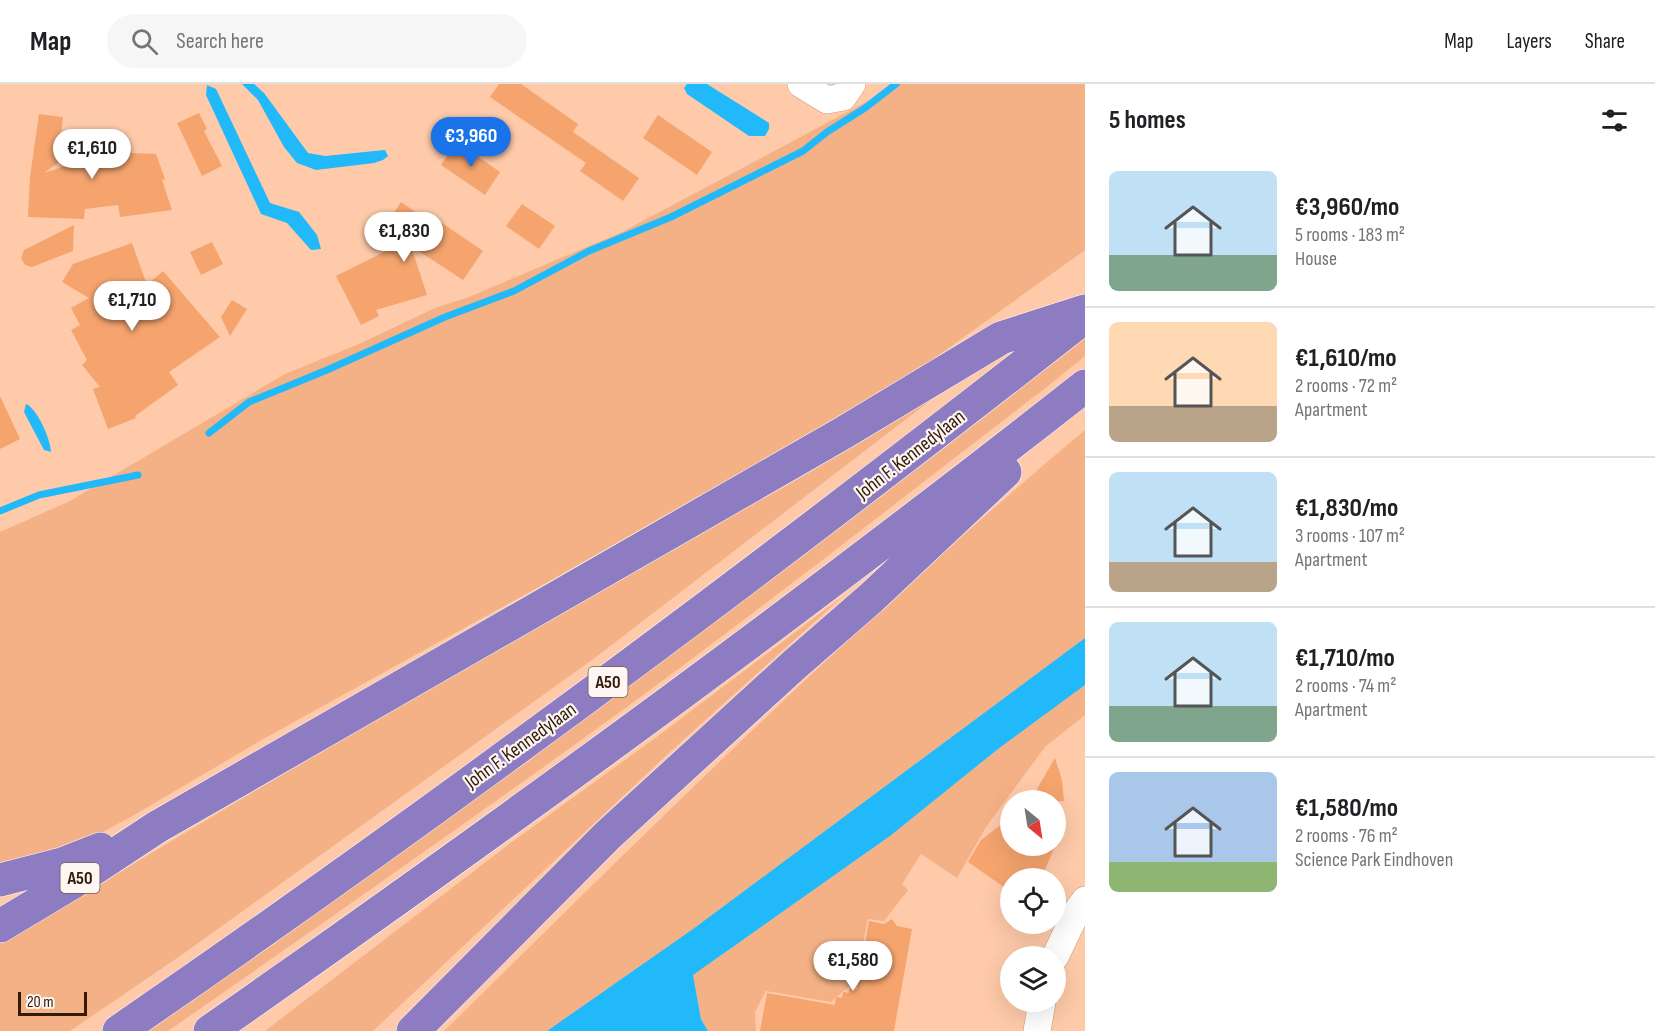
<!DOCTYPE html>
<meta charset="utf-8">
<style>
body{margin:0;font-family:"Sofia Sans Condensed",sans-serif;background:#f6f6f6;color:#202124;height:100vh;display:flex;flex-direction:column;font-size:22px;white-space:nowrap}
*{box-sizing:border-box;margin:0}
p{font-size:20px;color:#757577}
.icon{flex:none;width:33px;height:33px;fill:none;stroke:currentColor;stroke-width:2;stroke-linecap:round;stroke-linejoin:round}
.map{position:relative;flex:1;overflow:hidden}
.sheet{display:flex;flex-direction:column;background:#fff;width:570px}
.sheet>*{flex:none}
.needle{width:39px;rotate:150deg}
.controls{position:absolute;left:1000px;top:706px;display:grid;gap:12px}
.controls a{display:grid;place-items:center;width:66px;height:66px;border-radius:50%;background:#fff;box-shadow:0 6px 24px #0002;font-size:30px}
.scale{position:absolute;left:18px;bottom:15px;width:69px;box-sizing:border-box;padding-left:6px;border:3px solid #321b0a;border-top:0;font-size:16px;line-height:21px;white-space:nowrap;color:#321b0a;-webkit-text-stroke:4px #fdf6f2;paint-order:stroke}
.price{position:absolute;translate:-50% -51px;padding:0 14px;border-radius:21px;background:#fff;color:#222;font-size:20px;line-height:39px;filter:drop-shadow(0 2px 3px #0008)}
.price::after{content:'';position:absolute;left:50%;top:36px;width:18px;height:14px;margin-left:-9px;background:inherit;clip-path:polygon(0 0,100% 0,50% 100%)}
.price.on{background:#1a73e8;color:#fff}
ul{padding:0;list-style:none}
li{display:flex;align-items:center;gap:18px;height:150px;padding:0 24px}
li+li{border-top:2px solid #e0e0e0}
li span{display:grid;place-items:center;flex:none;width:168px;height:120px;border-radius:9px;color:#555}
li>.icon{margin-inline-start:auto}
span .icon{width:72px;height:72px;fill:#fffc;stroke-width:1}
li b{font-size:26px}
h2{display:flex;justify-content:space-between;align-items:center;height:72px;padding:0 24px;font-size:26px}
header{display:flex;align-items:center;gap:36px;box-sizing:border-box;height:84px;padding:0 30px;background:#fff;border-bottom:2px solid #e0e0e0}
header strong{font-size:28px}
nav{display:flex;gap:33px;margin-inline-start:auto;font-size:21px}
.search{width:420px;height:54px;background:#f6f6f6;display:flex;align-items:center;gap:15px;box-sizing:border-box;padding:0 21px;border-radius:33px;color:#757577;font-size:22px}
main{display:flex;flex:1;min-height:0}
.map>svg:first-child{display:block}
.green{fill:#f4b185}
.water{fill:#21b9fa}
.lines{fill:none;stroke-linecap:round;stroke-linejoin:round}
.stream{stroke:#21b9fa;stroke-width:7}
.building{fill:#f5a46e}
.minor-casing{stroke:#d5976e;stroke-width:28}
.motorway-casing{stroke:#fff;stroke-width:34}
.minor{stroke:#fff;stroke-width:27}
.motorway{stroke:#8d7cc1;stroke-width:33}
.labels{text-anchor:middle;stroke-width:4.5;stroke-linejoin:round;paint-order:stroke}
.shield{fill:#fdf6f2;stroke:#6f5d50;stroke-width:1.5}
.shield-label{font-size:18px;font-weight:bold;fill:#321b0a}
.street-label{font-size:20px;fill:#321b0a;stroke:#fdf6f2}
</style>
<header>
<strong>Map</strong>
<div class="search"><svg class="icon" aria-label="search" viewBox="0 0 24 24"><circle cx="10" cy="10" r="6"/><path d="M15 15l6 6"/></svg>Search here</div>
<nav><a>Map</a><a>Layers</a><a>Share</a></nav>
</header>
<main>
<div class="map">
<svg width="1085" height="947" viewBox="0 0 1085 947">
<rect width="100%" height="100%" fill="#fecaa9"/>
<!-- green -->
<path class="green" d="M892,0H1085V166L932,276L844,329L555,494L265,654L136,730L60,771L0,789V448L70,417L285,290L359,260L435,224L469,213L622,148L883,9Z
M1085,248V272L1043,306C906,411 770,518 631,620C478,731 323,839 168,947H143Z
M961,293L596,573L183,870L70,947H0V860L411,613Z
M1085,346V554L693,845L547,947H444C653,742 861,534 1085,346Z
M842,513L671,667L373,947H265L512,758L658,652Z
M1085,601V631L1045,663L986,743L957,794L921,770L902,800L908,806L884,837L868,835L855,897L831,918L766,907L755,928L756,947H708L701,935L693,891L890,752L998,665Z"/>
<!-- water -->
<path class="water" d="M242,0H254L264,9L308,69L325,72L385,66L388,72L383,76L374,79L316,86L297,79L284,63L258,16Z
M687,0H707L769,39V45L765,52H749L687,10L684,4Z
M207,1L216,5L270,119L299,128L317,151L321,165L311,166L287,139L261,130L206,11Z
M26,320C37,324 51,356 51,368L44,366L24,328Z
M1085,554V601L998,665L890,752L693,891L701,935L708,947H547L693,845Z"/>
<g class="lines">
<!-- stream -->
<path class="stream" d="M209,349L249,318L327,286L445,233L514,207L589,167L671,133L803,67L827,48L865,24L896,0
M0,427L39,411L138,391"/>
</g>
<!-- building -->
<path class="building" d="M499,0H521L578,40L573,48L639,94L623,117L580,87L586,79L490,13Z
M199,29L207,45L204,47L222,82L202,92L177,39Z
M39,30L63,33L58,79L44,89L107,68L156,70L165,95L162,96L172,126L120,133L118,121L85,125L84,135L28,133L30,93Z
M658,31L712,68L697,91L643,54Z
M457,58L500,88L485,111L441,81Z
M401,118L436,142L439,137L483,167L463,196L411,162L427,211L376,226L379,232L361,241L336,192L386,167L374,159Z
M522,120L555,142L539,165L506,142Z
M74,141L73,167L32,183L25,181L21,174L24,166Z
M212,158L223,180L201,191L190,168Z
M132,159L147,201L163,187L220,253L169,288L178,301L135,332L136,334L108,345L93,305L100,303L82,281L87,276L71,246L80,241L71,224L89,214L62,198L73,180Z
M232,216L247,225L230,252L221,233Z
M0,312L20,355L0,365Z
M1055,674L1062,696L1064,717H1040L1037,705Z
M1011,733V762H1055L1041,795H1011V808L968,778L981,756Z
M892,835L897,842L912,845L894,947H760L767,909L835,921L836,913L842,914L843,908L849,909L850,904L857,905L869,837L884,840Z"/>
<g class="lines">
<defs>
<path id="minor" d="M801,0L827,16L843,13L852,0
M1055,873L1077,827L1085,816
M1037,947L1042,918"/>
<path id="motorway" d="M0,796L62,780L100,765
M0,842L75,797L157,743L843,349L1001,254L1085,227
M119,947C448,721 767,482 1081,236
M210,947C507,740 800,526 1085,302
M413,947L608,751L794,581L871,514L1005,388"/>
</defs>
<!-- minor casing -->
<use href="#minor" class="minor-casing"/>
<!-- motorway casing -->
<use href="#motorway" class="motorway-casing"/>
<!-- minor -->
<use href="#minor" class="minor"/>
<!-- motorway -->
<use href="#motorway" class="motorway"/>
</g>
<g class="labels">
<!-- shield labels -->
<g class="shield">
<rect x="588.5" y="583" width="39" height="30" rx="4.5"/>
<rect x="60.5" y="779" width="39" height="30" rx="4.5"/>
</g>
<g class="shield-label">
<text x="608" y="604">A50</text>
<text x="80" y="800">A50</text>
</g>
<!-- street labels -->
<g class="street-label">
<text transform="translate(910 370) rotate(-38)" y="7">John F. Kennedylaan</text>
<text transform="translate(520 661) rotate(-36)" y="7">John F. Kennedylaan</text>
</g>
</g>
</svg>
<div class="controls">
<a><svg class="needle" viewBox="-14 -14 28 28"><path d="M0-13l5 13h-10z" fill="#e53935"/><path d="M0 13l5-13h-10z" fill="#757577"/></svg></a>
<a><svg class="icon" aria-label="locate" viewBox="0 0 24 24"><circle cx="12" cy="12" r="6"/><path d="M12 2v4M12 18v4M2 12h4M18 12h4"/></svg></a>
<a><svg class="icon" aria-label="layers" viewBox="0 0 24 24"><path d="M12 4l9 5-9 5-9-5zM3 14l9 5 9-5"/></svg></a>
</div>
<div class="scale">20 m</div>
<b class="price on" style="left:471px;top:84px">€3,960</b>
<b class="price" style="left:92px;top:96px">€1,610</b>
<b class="price" style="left:404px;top:179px">€1,830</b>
<b class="price" style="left:132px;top:248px">€1,710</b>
<b class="price" style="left:853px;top:908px">€1,580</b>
</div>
<section class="sheet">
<h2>5 homes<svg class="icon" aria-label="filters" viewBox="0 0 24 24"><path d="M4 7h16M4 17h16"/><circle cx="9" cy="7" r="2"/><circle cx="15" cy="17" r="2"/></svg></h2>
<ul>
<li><span style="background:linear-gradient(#bfe0f5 70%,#7fa58c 0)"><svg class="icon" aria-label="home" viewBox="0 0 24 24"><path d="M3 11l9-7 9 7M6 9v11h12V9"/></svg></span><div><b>€3,960/mo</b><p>5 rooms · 183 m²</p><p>House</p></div></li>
<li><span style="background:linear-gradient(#ffd9b3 70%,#b9a48a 0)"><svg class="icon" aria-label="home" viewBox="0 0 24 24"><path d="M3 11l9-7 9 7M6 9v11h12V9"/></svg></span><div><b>€1,610/mo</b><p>2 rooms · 72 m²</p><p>Apartment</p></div></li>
<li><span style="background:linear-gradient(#bfe0f5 75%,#b9a48a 0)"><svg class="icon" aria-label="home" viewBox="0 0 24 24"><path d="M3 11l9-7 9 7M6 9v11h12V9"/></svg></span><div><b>€1,830/mo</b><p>3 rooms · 107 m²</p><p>Apartment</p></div></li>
<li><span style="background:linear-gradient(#bfe0f5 70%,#7fa58c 0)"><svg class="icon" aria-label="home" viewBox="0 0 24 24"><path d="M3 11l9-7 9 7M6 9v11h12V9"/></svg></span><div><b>€1,710/mo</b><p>2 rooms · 74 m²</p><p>Apartment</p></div></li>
<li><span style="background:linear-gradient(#a9c7e8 75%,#8fb573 0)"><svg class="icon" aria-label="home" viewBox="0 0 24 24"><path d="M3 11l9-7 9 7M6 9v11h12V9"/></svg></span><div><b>€1,580/mo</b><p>2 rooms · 76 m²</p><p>Science Park Eindhoven</p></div></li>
</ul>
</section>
</main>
